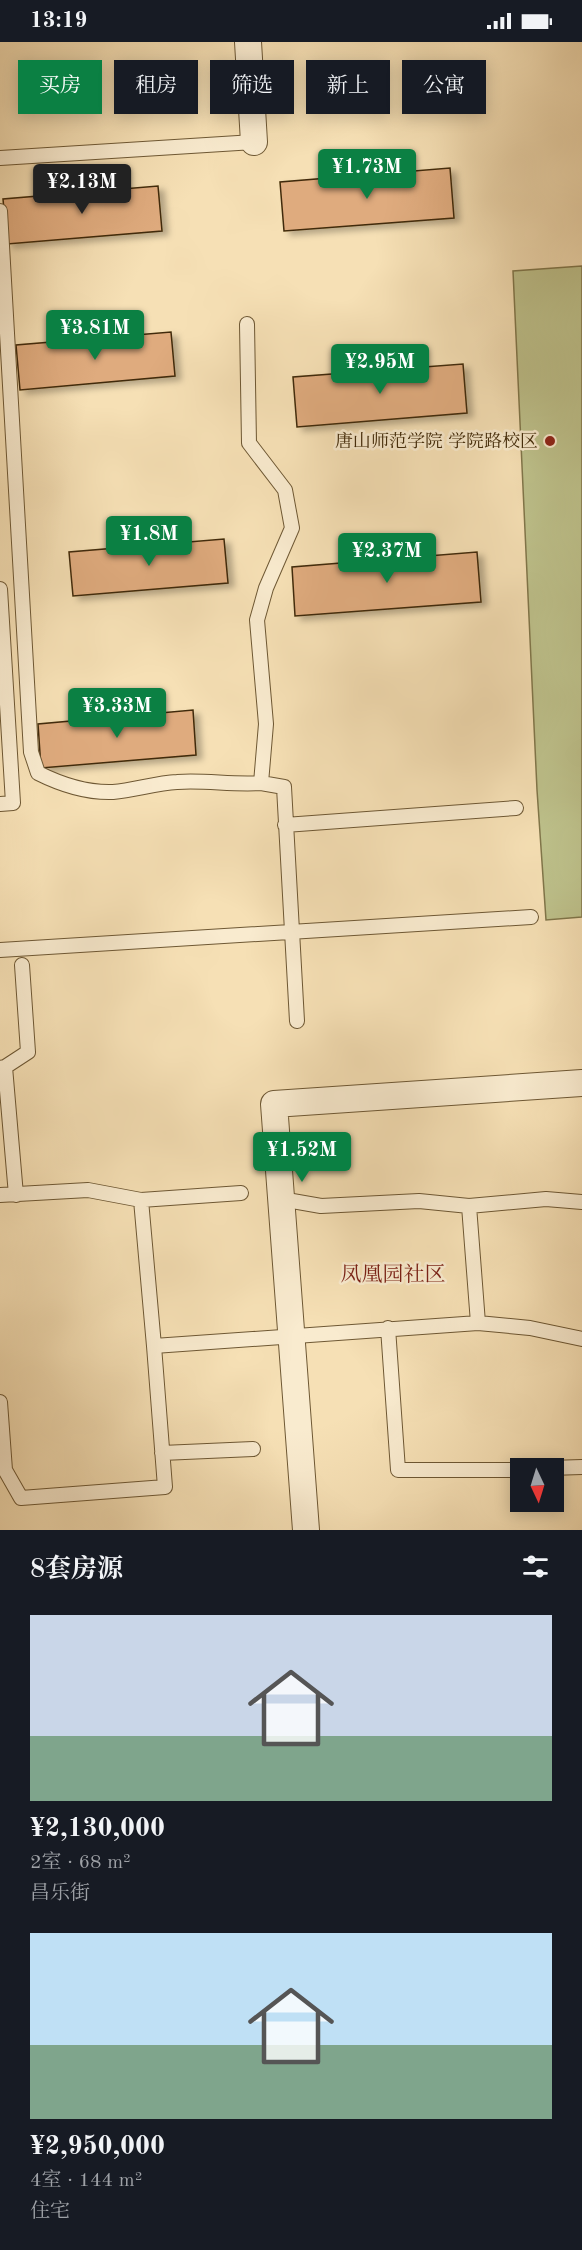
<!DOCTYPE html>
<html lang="zh">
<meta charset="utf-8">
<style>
body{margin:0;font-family:"Old Standard TT","Noto Serif SC",serif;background:#242831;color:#f1f3f6;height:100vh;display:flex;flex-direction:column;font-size:22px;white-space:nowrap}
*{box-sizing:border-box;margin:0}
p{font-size:20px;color:#9ea1a6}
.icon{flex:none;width:33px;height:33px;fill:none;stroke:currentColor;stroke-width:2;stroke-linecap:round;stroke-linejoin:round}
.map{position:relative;height:1488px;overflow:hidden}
.details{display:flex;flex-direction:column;background:#171b24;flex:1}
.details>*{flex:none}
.banner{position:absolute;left:18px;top:18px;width:546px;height:54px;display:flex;gap:12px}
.needle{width:39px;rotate:176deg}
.tools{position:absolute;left:510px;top:1416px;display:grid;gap:12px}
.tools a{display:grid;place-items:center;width:54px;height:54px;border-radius:0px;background:#171b24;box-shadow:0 3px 15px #0003;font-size:30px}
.price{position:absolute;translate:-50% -51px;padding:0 14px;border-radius:6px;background:#0b8043;color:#fff;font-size:20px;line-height:39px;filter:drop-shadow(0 2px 3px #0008)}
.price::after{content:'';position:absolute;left:50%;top:36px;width:18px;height:14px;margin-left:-9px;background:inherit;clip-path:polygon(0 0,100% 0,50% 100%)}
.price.current{background:#222;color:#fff}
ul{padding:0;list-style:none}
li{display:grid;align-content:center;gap:12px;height:318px;padding:0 30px}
li span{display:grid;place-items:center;height:186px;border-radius:0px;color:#555}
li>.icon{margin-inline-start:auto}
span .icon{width:108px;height:108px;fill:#fffc;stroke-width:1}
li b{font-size:26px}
h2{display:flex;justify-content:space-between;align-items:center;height:72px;padding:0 30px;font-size:26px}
.tag{padding:0 21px;border-radius:0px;background:#171b24;box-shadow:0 3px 15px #0003;font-size:21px;line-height:54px}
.tag.current{background:#0b8043;color:#fff}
.status{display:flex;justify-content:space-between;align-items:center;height:42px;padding:0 30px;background:#171b24;direction:ltr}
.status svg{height:16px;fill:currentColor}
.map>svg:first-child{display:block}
.green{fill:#bec28c;stroke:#80764a;stroke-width:1.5}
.building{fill:#dfab7e;stroke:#412a09;stroke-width:1.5;filter:url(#shadow)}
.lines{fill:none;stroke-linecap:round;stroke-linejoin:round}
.service-casing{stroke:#6e5834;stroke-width:16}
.minor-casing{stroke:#6e5834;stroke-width:28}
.service{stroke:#f9ebcf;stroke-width:14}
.minor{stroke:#f9ebcf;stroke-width:26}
.poi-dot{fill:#8f2418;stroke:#f9ebcf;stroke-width:2}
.labels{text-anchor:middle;stroke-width:5;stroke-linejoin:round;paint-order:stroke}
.poi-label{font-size:18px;fill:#412a09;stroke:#f9ebcf;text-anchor:end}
.quarter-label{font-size:21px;fill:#7a1f14;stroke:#f9ebcf}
</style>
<div class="status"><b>13:19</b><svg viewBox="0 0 49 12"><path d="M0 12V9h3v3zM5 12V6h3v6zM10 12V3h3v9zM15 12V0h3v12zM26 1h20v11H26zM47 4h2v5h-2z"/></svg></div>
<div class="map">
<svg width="582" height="1488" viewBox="0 0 582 1488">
<defs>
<filter id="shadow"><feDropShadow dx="6" dy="4" stdDeviation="3" flood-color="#0004"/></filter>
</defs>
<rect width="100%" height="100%" fill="#f6e0b5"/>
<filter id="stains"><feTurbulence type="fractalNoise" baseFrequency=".00333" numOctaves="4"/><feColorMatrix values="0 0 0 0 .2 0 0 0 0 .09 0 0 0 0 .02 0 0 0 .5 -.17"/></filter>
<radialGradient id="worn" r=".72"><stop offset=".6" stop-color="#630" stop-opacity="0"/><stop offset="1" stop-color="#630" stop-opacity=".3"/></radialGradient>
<!-- green -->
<path class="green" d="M582,224V875L546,878L537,748L513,229Z"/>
<!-- building -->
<path class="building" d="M450,126L454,176L284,189L280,140Z
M158,144L162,189L7,202L3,157Z
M171,290L175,334L20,348L16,303Z
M463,322L467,371L297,385L293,335Z
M224,497L228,541L73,554L69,510Z
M477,510L481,560L295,574L292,525Z
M193,668L196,713L41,726L38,682Z"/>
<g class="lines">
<defs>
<path id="service" d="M0,116L254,100
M0,169L31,710L38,731C62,743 86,751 113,750C135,748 156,741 177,740C205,738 233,743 261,741
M247,282L249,401L285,448L292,486L266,546L257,578L266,682L261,741L284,745L297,979
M0,547L13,761L0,762
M285,783L516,766
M0,908L531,875
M5,1025L28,1010L22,923
M0,1026L5,1025L16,1153
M0,1153L88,1148L141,1158L154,1304
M281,1157L321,1164L419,1159L469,1164L546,1157L582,1160
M141,1158L241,1151
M469,1164L478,1281
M388,1286L398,1428H520
M0,1360L5,1428L21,1456L165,1445L154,1304L478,1281L530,1286L582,1297
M162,1411L253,1407
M550,1426L582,1425"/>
<path id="minor" d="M248,0L254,100
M306,1488L274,1062L582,1041"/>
</defs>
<!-- service casing -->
<use href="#service" class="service-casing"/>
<!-- minor casing -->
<use href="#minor" class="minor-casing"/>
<!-- service -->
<use href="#service" class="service"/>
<!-- minor -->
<use href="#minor" class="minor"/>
</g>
<!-- markers -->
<circle class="poi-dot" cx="550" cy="399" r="6"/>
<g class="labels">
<!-- poi labels -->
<g class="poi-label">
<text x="538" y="405">唐山师范学院 学院路校区</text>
</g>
<!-- quarter labels -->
<g class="quarter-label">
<text x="393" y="1239">凤凰园社区</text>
</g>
</g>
<rect width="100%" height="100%" filter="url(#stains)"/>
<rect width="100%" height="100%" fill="url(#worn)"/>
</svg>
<div class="tools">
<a><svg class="needle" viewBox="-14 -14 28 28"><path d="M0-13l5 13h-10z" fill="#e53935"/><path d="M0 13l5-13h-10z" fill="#9ea1a6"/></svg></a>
</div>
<b class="price" style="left:367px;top:158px">¥1.73M</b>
<b class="price current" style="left:82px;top:173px">¥2.13M</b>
<b class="price" style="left:95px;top:319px">¥3.81M</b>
<b class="price" style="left:380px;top:353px">¥2.95M</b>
<b class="price" style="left:149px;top:525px">¥1.8M</b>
<b class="price" style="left:387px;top:542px">¥2.37M</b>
<b class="price" style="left:117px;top:697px">¥3.33M</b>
<b class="price" style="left:302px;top:1141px">¥1.52M</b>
<div class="banner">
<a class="tag current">买房</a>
<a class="tag">租房</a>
<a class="tag">筛选</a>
<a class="tag">新上</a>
<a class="tag">公寓</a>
</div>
</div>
<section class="details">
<h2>8套房源<svg class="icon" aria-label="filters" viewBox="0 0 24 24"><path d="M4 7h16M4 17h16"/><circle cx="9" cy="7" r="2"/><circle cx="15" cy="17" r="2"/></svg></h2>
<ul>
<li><span style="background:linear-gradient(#c9d6e8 65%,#7fa58c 0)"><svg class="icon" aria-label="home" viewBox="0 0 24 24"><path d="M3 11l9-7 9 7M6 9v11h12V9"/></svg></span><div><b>¥2,130,000</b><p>2室 · 68 m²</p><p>昌乐街</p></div></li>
<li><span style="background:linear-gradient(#bfe0f5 60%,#7fa58c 0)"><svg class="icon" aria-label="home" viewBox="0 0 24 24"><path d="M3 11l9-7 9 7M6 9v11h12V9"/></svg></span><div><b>¥2,950,000</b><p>4室 · 144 m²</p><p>住宅</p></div></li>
</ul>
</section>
